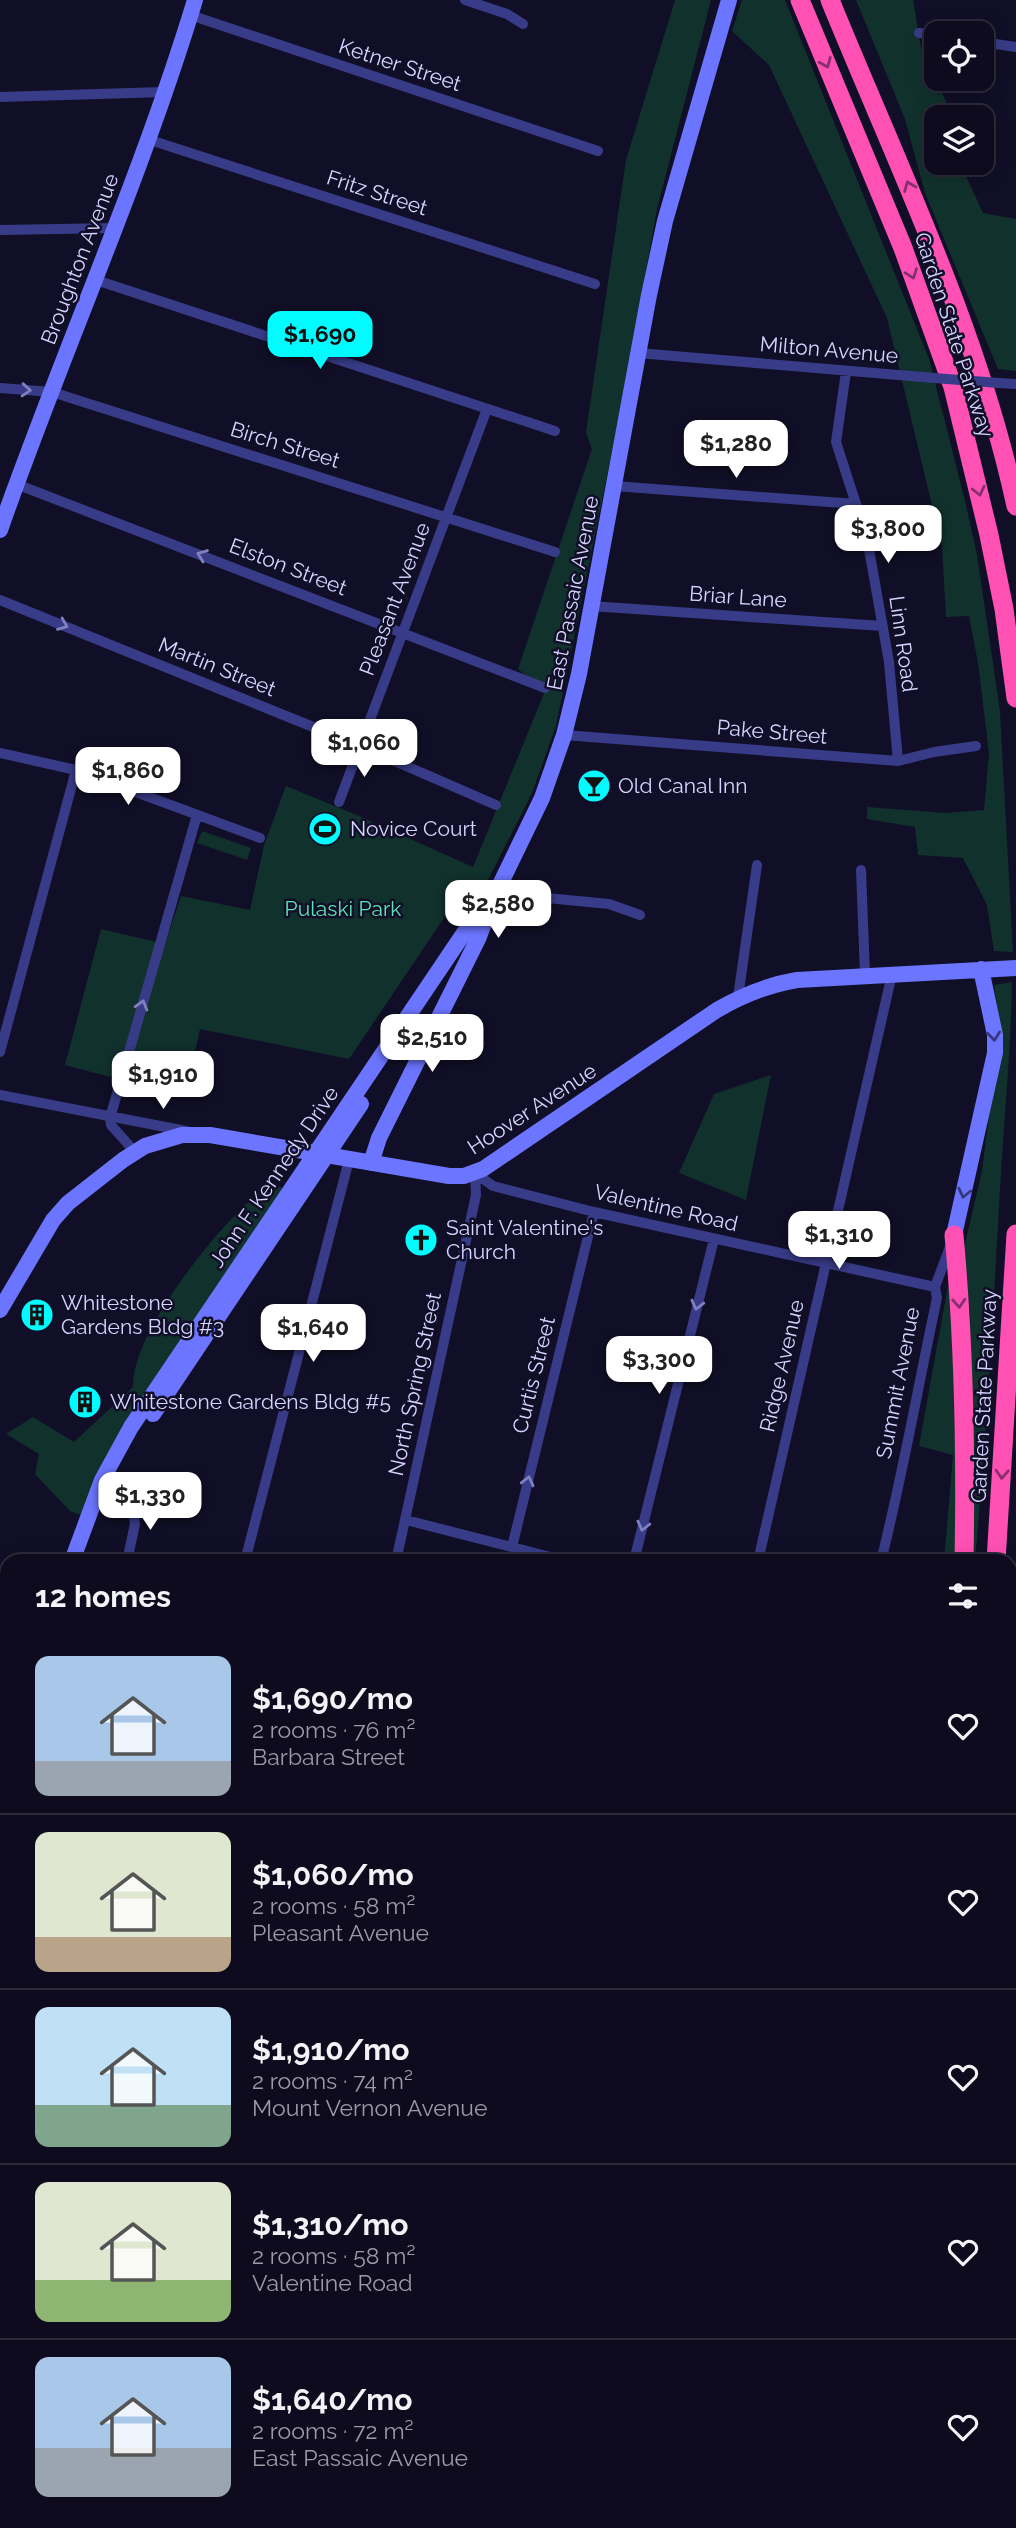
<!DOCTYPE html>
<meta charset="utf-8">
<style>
body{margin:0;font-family:Raleway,sans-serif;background:#1b192a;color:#f1f3f6;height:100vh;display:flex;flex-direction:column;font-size:26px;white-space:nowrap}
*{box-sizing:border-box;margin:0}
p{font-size:23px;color:#9a9ba4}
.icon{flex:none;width:38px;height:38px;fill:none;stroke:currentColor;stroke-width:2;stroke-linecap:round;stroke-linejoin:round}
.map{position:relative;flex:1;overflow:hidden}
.panel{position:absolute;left:0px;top:1554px;width:1017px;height:975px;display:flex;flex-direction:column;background:#0d0b1d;border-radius:21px 21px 0 0;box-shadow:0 4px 18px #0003,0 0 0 2px #2d2b3b}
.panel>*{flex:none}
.fabs{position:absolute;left:924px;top:21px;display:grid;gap:14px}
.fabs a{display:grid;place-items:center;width:70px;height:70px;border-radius:14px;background:#0d0b1d;box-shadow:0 4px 18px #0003,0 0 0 2px #2d2b3b;font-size:35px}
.price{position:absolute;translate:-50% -60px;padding:0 16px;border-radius:14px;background:#fff;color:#222;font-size:23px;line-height:46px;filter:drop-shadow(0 2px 4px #0008)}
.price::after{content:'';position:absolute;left:50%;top:42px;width:21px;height:16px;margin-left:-10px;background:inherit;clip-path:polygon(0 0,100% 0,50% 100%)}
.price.selected{background:#01fbff;color:#111}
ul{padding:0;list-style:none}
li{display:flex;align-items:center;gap:21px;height:175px;padding:0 35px}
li+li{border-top:2px solid #2d2b3b}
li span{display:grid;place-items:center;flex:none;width:196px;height:140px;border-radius:14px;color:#555}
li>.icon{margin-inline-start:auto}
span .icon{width:84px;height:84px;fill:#fffc;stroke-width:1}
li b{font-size:30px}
h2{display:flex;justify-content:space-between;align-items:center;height:84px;padding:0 35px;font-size:30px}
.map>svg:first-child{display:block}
.green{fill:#11312d}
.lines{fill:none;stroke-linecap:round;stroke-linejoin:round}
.river{stroke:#0b274a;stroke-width:19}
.street{stroke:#383c88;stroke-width:10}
.secondary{stroke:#6c75ff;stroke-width:16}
.highway{stroke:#ff50b3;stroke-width:19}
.street-bridge{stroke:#383c88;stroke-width:10}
.oneway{stroke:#88306d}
.oneway2{stroke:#7f81be}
.oneway3{stroke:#35387d}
.labels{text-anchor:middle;stroke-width:5;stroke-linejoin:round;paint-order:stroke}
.street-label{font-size:21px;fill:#d6d5ff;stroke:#110f27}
.poi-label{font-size:21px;fill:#d6d5ff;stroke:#110f27;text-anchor:start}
.park-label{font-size:21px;fill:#5ce4b6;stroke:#110f27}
</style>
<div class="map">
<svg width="1016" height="2528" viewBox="0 0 1016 2528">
<rect width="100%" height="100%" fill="#110f27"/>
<!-- green -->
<path class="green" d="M675,0H711L657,209L627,377L556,726L532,793L487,882L464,920L454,903L349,1059L200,1029L190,1074L130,1064L110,1077L65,1065L101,929L165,944L181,896L250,910L264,845L286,786L359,816L473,867L545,691L518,669L592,449L586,432L626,160Z
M742,0H785L929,359L965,501L977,555L1000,711L1013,952L994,951L987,905L963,858L918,855L915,827L867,819V807L945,813L984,810L989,753L978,663L969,616L946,617L942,547L887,318L769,65L732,31Z
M856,0H913L921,47L953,117H936V163H965L964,172L983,213L1016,219V371L998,369L925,193L905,119Z
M202,831L251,848L247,860L197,843Z
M1012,982C1011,1051 1004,1120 1000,1189C993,1313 986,1437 975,1561H971L972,1441L970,1313L964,1248L982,1171L990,1109L1003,1056L994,985Z
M771,1075L746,1200L679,1173L714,1094Z
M274,1184L285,1189L81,1515L70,1511L35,1474L39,1454L6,1434L33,1417L74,1442L133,1387C132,1335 207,1242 244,1206C253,1197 264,1191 274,1184Z
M948,1285L952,1288L959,1561H944L953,1455L919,1446Z
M7,1697V1733L0,1754V1698Z
M37,2522H310L312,2528H37Z
M852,2522H896L895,2528H854Z"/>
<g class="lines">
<!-- river -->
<path class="river" d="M281,2522L282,2528"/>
<!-- street -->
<path class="street" d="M465,0L507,14L523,24
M190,15L598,151
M919,33L936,35
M982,42L1016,47
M0,97L163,92
M147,139L595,284
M0,230L116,228
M96,280L555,431
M638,353L934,378
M846,372L836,442L867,538L889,662L898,761
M999,383L1016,384
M0,388L52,392L555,552
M16,484L545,688
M614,486L856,504
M0,600L360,746L496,805
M591,606L882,626
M564,735L898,761L934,752L976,746
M0,753L76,770L260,838
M339,802L487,409
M861,870L865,975
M496,893L609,904L640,915
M738,997L757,865
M0,1052L76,770
M0,1095L186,1131
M110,1118L197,815
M110,1118L111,1125L135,1152
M475,1173L493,1186L594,1212L935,1287
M406,1520L566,1561
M512,1547L594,1212
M127,1561L135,1524L132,1504
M245,1561L349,1160
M396,1561L476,1195L475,1173
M634,1561L714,1239
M758,1561L892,974
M881,1561C903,1474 918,1386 937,1298L935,1287L951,1244
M0,1969L7,1967
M0,2133L7,2130
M441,2522L442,2528
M736,2522L738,2528
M340,2528L364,2522
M830,2528L848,2524"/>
<!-- secondary -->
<path class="secondary" d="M0,530C62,353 140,181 195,0
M371,1163L379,1138L478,939L496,893L542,798L564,735L579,674L649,295L665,221L729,0
M954,1235L995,1053V1035L981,969
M0,1310L53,1220L68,1203L123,1160L145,1146L182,1135H210L449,1176H464L483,1169L717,1010C743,995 767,985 797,980L1016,968
M153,1414L361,1104
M72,1561L102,1480L131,1427L464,933L488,903
M0,1774L7,1753
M0,1803L7,1782
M0,2190L7,2210
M0,2220L7,2244
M0,2258L7,2280
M26,2522V2528"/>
<!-- highway -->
<path class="highway" d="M800,0L903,248L953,387L989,535L1004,609L1016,698
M830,0C898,167 978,329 1016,506
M954,1235C964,1343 966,1453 964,1561
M996,1561L1016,1234
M1010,2092L1016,2006
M924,2528V2522
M953,2528L954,2522"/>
<!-- street-bridge -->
<path class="street-bridge" d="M934,378L999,383"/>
</g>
<!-- one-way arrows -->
<defs><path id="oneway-chevron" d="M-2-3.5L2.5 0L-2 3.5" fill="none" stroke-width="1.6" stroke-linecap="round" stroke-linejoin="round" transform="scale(1.75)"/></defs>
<g class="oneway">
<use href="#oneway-chevron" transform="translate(826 63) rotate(67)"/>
<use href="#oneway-chevron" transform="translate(909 186) rotate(-112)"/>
<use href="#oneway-chevron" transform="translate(912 274) rotate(70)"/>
<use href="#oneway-chevron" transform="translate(979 491) rotate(77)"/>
<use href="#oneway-chevron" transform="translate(959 1303) rotate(87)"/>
<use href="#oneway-chevron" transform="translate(1002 1474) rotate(93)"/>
</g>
<g class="oneway2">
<use href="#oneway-chevron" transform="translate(26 390) rotate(4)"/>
<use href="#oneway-chevron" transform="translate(202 555) rotate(-159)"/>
<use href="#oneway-chevron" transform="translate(63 625) rotate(22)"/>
<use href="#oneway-chevron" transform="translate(142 1005) rotate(-74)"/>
<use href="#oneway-chevron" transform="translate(697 1305) rotate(104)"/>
<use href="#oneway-chevron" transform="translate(528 1481) rotate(-76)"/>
<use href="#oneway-chevron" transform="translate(643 1526) rotate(104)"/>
</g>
<g class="oneway3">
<use href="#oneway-chevron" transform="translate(994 1036) rotate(84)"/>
<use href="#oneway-chevron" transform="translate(964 1193) rotate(103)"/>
</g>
<!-- icons -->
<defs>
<symbol id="bar-disc" viewBox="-11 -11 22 22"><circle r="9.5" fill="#01fbff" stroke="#110f27"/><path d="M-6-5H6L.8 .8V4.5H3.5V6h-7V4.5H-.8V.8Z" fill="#111"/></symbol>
<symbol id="stadium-disc" viewBox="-11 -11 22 22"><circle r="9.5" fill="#01fbff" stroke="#110f27"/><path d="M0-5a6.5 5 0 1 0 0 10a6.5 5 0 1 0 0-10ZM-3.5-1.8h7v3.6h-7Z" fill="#111"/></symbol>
<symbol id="church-disc" viewBox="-11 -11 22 22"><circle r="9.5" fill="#01fbff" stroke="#110f27"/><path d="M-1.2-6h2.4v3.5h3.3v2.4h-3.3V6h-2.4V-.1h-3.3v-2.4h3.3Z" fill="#111"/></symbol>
<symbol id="building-disc" viewBox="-11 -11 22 22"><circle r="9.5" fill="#01fbff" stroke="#110f27"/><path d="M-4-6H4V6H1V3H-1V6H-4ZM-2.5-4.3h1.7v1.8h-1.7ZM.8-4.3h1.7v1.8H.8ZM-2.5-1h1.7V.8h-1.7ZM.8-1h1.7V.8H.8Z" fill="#111"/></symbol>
</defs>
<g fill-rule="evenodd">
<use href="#bar-disc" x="575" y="767" width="38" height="38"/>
<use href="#stadium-disc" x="306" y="810" width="38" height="38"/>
<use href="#church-disc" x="402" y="1221" width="38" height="38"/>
<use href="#building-disc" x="18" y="1296" width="38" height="38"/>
<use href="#building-disc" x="66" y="1383" width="38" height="38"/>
</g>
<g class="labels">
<!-- street labels -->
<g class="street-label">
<text transform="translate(400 65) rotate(18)" y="7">Ketner Street</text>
<text transform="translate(377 193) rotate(18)" y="7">Fritz Street</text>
<text transform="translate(80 259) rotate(-69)" y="7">Broughton Avenue</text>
<text transform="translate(954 335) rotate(72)" y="7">Garden State Parkway</text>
<text transform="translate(829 350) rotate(5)" y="7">Milton Avenue</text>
<text transform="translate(285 445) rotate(17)" y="7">Birch Street</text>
<text transform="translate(288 567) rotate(21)" y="7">Elston Street</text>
<text transform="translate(573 593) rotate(-79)" y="7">East Passaic Avenue</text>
<text transform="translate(738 597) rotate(4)" y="7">Briar Lane</text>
<text transform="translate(395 599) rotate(-69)" y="7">Pleasant Avenue</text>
<text transform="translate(903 644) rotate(82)" y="7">Linn Road</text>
<text transform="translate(217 667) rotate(22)" y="7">Martin Street</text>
<text transform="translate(772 732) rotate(5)" y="7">Pake Street</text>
<text transform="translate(532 1109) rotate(-33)" y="7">Hoover Avenue</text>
<text transform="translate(274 1177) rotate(-56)" y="7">John F. Kennedy Drive</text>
<text transform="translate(666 1208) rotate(13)" y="7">Valentine Road</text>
<text transform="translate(782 1366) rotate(-77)" y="7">Ridge Avenue</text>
<text transform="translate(534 1375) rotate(-76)" y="7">Curtis Street</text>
<text transform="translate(898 1383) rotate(-79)" y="7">Summit Avenue</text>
<text transform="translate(415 1384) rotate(-78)" y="7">North Spring Street</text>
<text transform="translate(984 1396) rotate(-87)" y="7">Garden State Parkway</text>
</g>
<!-- poi labels -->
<g class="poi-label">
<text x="618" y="793">Old Canal Inn</text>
<text x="350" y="836">Novice Court</text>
<text x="446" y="1235">Saint Valentine's<tspan x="446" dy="24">Church</tspan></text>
<text x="61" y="1310">Whitestone<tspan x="61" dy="24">Gardens Bldg #3</tspan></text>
<text x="110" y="1409">Whitestone Gardens Bldg #5</text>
</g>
<!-- park labels -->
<g class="park-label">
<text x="343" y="916">Pulaski Park</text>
</g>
</g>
</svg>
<div class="fabs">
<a><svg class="icon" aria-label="locate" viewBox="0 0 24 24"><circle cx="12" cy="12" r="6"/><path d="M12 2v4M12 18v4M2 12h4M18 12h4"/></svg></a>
<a><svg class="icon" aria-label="layers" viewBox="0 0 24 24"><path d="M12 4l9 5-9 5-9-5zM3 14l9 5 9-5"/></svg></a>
</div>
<b class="price selected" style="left:320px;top:371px">$1,690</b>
<b class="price" style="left:736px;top:480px">$1,280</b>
<b class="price" style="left:888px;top:565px">$3,800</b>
<b class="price" style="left:364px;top:779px">$1,060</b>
<b class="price" style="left:128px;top:807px">$1,860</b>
<b class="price" style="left:498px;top:940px">$2,580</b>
<b class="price" style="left:432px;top:1074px">$2,510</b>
<b class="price" style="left:163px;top:1111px">$1,910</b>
<b class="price" style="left:839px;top:1271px">$1,310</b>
<b class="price" style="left:313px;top:1364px">$1,640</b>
<b class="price" style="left:659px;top:1396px">$3,300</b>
<b class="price" style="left:150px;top:1532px">$1,330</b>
<section class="panel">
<h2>12 homes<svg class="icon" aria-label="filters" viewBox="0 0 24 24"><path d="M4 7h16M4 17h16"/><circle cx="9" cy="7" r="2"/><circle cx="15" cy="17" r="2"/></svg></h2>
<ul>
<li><span style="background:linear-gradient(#a9c7e8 75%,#9aa5b1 0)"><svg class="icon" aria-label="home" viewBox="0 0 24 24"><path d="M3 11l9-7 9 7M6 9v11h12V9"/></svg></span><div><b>$1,690/mo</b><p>2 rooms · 76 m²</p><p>Barbara Street</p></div><svg class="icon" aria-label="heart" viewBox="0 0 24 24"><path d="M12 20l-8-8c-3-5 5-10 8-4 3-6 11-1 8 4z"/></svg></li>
<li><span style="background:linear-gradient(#dfe7d0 75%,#b9a48a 0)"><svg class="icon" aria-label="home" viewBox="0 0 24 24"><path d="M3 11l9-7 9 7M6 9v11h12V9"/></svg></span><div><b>$1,060/mo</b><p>2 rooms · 58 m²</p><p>Pleasant Avenue</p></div><svg class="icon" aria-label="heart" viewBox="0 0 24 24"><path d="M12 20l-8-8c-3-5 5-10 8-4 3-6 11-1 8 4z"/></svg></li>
<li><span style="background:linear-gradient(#bfe0f5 70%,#7fa58c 0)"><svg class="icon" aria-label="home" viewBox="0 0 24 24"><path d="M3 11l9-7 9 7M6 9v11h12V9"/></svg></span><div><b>$1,910/mo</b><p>2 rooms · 74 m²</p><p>Mount Vernon Avenue</p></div><svg class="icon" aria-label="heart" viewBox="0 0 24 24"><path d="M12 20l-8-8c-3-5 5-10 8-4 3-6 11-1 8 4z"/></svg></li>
<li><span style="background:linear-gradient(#dfe7d0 70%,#8fb573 0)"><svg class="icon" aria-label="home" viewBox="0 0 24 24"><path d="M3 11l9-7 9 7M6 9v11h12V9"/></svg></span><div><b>$1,310/mo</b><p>2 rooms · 58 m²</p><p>Valentine Road</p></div><svg class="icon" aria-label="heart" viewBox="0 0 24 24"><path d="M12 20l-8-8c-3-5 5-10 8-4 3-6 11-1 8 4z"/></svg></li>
<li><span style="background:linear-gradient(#a9c7e8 65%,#9aa5b1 0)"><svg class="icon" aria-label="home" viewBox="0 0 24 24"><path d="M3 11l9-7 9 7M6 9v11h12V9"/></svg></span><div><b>$1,640/mo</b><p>2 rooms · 72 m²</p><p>East Passaic Avenue</p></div><svg class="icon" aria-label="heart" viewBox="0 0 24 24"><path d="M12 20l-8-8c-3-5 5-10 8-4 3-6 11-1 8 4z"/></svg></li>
</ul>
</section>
</div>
